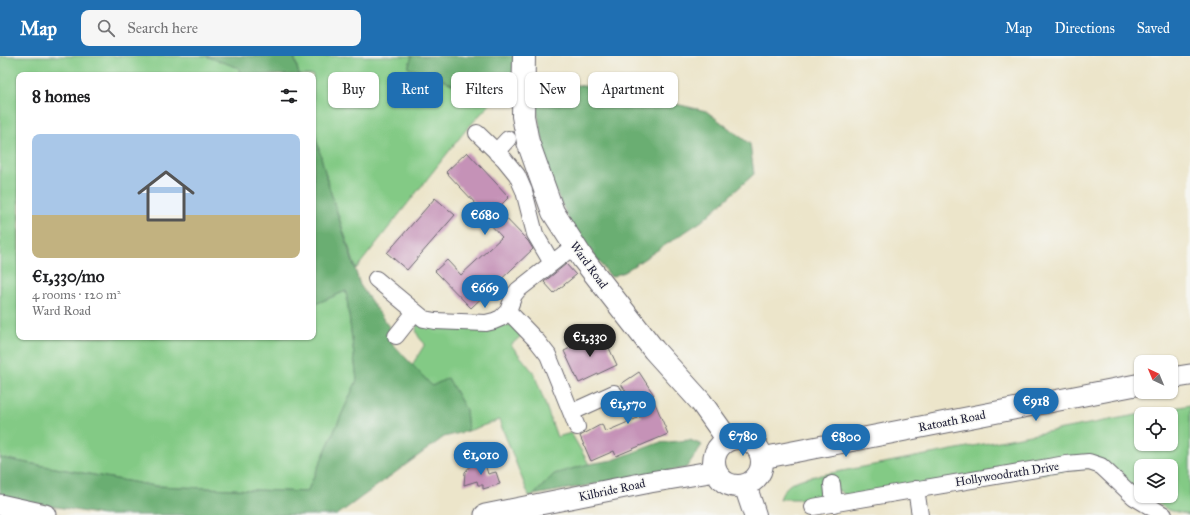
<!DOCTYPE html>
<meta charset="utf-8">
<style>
body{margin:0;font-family:"IM FELL Great Primer",serif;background:#f6f6f6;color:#202124;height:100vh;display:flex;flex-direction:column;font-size:15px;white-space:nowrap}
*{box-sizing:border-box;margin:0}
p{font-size:13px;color:#757577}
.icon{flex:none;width:22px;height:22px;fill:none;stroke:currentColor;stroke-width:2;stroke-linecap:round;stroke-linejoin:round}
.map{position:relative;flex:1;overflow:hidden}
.drawer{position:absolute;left:16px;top:16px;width:300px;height:268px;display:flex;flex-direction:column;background:#fff;border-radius:8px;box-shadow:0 1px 3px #0004}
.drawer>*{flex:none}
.banner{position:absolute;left:328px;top:16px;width:380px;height:36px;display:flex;gap:8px}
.needle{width:26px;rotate:316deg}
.tools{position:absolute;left:1134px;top:299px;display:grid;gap:8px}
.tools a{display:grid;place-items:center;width:44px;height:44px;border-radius:8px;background:#fff;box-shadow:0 1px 3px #0004;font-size:20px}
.price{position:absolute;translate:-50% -34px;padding:0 9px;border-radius:14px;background:#1f6fb2;color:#fff;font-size:13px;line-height:26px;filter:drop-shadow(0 1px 2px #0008)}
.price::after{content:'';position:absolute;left:50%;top:24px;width:12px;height:9px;margin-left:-6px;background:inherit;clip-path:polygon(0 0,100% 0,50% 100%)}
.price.on{background:#222;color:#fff}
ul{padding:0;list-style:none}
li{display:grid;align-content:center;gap:8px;height:212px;padding:0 16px}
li+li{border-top:1px solid #e0e0e0}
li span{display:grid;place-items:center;height:124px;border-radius:8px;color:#555}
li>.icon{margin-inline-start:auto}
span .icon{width:72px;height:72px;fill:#fffc;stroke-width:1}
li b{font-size:17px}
h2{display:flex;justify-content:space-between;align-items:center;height:48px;padding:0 16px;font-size:17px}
.tag{padding:0 14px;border-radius:8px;background:#fff;box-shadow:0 1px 3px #0004;font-size:14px;line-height:36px}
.tag.on{background:#1f6fb2;color:#fff}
header{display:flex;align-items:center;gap:24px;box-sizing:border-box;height:56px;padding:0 20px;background:#1f6fb2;color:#fff}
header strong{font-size:19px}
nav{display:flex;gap:22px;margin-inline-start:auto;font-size:14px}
.search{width:280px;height:36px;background:#f6f6f6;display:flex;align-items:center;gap:10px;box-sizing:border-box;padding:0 14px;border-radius:8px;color:#757577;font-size:15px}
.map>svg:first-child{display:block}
.green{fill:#83ca85;stroke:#527660}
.forest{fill:#6aae72;stroke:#466856}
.building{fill:#c592b7}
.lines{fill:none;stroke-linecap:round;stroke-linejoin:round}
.minor-casing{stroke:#69666d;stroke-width:18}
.tertiary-casing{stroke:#69666d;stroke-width:23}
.secondary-casing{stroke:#69666d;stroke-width:24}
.minor{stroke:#fff;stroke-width:16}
.tertiary{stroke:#fff;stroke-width:21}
.secondary{stroke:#fff;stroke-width:22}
.labels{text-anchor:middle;stroke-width:3;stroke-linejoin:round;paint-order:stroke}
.street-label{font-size:12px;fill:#22223b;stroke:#f6f6f2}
</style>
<header>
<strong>Map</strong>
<div class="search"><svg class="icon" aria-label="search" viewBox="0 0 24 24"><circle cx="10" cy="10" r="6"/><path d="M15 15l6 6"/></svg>Search here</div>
<nav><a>Map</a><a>Directions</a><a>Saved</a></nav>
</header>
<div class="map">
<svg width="1190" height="459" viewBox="0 0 1190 459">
<rect width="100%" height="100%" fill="#f6f6f2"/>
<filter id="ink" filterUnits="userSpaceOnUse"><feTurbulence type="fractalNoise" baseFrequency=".025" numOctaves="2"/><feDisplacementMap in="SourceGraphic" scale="8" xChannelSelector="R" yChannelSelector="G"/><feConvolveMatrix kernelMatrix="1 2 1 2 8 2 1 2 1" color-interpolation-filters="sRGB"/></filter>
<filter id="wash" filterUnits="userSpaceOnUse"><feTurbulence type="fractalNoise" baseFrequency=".012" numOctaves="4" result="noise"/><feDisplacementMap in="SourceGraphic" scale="16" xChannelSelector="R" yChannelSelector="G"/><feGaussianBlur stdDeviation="0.9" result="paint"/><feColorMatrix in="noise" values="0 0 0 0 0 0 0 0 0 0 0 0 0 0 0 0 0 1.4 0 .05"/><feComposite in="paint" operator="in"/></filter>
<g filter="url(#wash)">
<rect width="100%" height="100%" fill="#ece5ca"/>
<!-- green -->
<path class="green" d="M0,0H237L240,19H19V281H313V249L346,235L357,324L307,436L155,430L0,402Z
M294,0H412L408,12L435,20L491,47L465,75L356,213L329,131L313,71V19H299Z
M421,267L512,269L522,279L511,289L534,317L557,381L571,377L589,408L554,418L534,439L529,440L499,364L468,375L466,354L448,322L432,330L412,309L425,288C420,283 414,277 417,268Z
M1190,349V459L1168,454L1146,440H1171V410H1141V437L1118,418L1111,409L847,441L840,435L826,432L825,439L811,445L810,443H780C785,429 792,426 805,422L1141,358V388H1171V358H1142Z"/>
<!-- forest -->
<path class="forest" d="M205,0H294L299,19H240L239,12Z
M412,0H516L507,44L491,47L435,20L408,12Z
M550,25L624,36L706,55L750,88L754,118L702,165L624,216L611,221L572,171L549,120L535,43Z
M313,71L329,131L360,229L389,271L392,287L432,330L448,322L466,354L468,375L444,381L337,459H103L0,441V402L155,430L307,436L357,324L346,235L313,249Z
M690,384L702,389L686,412L534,439L554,418L589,408L613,404L658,387Z"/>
<g id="blocks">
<!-- building -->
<path class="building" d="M467,96L509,141L497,153L528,185L533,193L471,252L435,215L447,204L461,219L502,181L488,166L491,164L446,116Z
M435,142L455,159L407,214L387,197Z
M566,208L576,219L554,237L544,226Z
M602,277L617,309L579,327L564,295Z
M639,316L654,339L652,340L668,378L616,400L614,395L591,405L580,380L602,368L605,376L642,360L621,328Z
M484,405L488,418L496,416L500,428L483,433V429H478L477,425L464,429L465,416L472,408Z"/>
</g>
</g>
<g filter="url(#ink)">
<use href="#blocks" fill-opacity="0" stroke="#69666d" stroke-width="1"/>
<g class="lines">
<defs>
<path id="minor" d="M477,77L504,103L517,119L524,135L535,178L552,207
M496,96L508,83
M376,223L424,263L435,265L486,267L494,265L501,262L508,255L514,239L518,234L574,190
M508,255L537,285L548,299L577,371
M396,280L415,256
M572,356L614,337
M832,428L834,448
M916,433L920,459
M813,451L1066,408L1089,406L1101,410L1134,441L1164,459"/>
<path id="tertiary" d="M1171,322L1190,319
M762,402L1141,328
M0,449L45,459
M485,459L650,426L716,415"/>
<path id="secondary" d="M524,0L523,60L528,86L553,156L583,203L654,294L701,346L728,384
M714 406a24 24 0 1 1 48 0a24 24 0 1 1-48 0Z
M745,429L755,459"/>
</defs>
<!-- minor casing -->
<use href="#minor" class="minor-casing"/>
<!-- tertiary casing -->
<use href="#tertiary" class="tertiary-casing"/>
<!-- secondary casing -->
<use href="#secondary" class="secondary-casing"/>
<!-- minor -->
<use href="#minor" class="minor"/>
<!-- tertiary -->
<use href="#tertiary" class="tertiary"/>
<!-- secondary -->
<use href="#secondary" class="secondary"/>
</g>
</g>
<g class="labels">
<!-- street labels -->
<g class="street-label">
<text transform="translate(589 209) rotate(54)" y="4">Ward Road</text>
<text transform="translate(952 365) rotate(-11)" y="4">Ratoath Road</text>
<text transform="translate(1007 418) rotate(-9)" y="4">Hollywoodrath Drive</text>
<text transform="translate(612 434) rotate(-12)" y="4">Kilbride Road</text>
</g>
</g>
</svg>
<div class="tools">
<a><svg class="needle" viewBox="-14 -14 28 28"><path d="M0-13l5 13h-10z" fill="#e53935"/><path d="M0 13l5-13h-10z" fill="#757577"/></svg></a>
<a><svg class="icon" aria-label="locate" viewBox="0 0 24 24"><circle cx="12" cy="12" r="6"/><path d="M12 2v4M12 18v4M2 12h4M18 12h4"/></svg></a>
<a><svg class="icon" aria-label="layers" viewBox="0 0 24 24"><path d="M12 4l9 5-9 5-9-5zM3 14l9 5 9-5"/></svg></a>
</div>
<b class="price" style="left:485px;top:180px">€680</b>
<b class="price" style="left:485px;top:253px">€669</b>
<b class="price on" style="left:590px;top:302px">€1,330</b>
<b class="price" style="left:1036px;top:366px">€918</b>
<b class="price" style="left:628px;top:369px">€1,570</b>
<b class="price" style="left:743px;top:401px">€780</b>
<b class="price" style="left:846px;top:402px">€800</b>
<b class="price" style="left:481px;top:420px">€1,010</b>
<div class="banner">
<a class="tag">Buy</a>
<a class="tag on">Rent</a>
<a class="tag">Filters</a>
<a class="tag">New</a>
<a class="tag">Apartment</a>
</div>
<section class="drawer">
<h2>8 homes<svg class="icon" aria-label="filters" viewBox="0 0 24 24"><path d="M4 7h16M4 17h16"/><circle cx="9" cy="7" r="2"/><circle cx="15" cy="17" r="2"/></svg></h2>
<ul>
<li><span style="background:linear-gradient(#a9c7e8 65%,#c2b280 0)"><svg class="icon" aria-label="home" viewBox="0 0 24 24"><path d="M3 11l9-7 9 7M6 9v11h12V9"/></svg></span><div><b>€1,330/mo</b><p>4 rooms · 120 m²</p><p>Ward Road</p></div></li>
</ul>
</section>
</div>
